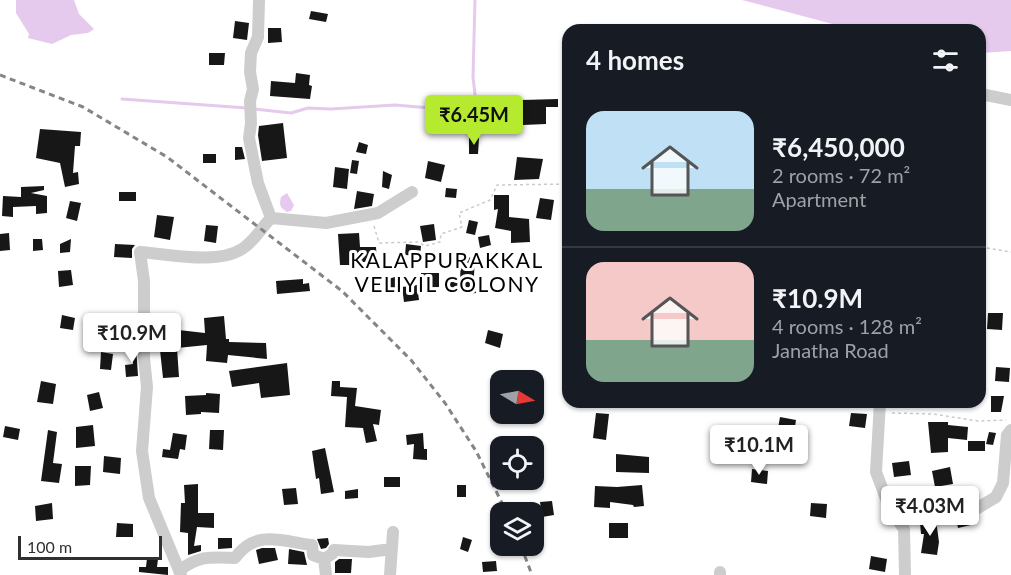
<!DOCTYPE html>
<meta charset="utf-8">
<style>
body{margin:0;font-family:Lato,sans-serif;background:#20242c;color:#f1f3f6;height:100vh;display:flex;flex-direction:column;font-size:22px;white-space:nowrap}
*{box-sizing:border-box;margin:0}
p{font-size:20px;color:#9ea1a6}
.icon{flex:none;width:33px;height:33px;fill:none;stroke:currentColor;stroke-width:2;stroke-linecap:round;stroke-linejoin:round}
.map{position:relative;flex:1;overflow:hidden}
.drawer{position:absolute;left:562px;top:24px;width:424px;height:384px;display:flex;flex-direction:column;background:#171b24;border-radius:18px;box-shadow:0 2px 4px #0004}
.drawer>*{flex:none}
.needle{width:39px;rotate:100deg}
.fabs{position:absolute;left:490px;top:370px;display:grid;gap:12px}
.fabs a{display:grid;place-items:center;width:54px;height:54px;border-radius:12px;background:#171b24;box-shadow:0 2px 4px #0004;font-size:30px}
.scale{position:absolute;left:18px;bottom:15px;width:144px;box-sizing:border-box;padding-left:6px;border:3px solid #303030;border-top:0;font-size:16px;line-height:21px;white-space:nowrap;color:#303030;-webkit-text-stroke:4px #fff;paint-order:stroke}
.price{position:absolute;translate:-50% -51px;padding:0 14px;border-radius:6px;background:#fff;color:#222;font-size:20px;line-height:39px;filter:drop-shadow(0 2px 3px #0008)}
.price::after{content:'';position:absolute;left:50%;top:36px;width:18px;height:14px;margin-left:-9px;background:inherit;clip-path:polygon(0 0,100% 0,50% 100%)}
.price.active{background:#b5ea2f;color:#111}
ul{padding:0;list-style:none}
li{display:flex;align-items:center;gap:18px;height:150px;padding:0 24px}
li+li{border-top:2px solid #363941}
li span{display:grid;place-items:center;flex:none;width:168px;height:120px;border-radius:18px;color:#555}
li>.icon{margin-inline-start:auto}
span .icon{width:72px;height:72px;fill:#fffc;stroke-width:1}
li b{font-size:26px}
h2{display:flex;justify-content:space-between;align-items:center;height:72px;padding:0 24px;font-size:26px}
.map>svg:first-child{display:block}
.water{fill:#e5caee}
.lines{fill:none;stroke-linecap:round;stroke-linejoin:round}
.stream{stroke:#e5caee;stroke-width:3}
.building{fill:#171717}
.path{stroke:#cacaca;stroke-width:1.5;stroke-dasharray:3 3;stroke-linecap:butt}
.minor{stroke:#cdcdcd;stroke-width:12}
.rail{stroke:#858585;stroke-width:3;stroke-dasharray:6 4.5;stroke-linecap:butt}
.labels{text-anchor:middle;stroke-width:6;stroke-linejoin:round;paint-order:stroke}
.neighbourhood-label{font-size:21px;letter-spacing:1.5px;fill:#000;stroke:#fff}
</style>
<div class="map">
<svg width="1011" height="575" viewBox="0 0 1011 575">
<rect width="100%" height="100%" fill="#fff"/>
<!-- water -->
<path class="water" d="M16,0H74L79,14L94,29L88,33L71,35L52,44L28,38L29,34L16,13Z
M742,0H1011V51L981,53V30H855Z
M287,193L294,205L291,211L287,212C280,208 279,205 281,197Z"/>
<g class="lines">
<!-- stream -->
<path class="stream" d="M122,99L247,108
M253,109L291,113L308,108L331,109L395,105L477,112L473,77L475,0"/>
</g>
<!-- building -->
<path class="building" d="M311,11L328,14L326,22L309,19Z
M235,21L249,23L247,40L233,38Z
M268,28H281L282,42L268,43Z
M209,53H225L224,65H209Z
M296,73L310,75L309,85L312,86L310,99L270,96L271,81L295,83Z
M558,99V107H546V124L523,125L522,100Z
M283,123L287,158L262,161L258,135L259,126Z
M40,129L81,132L80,146H75L73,173L78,172L79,184L65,187L60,163L36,158Z
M469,138H479L478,154H469Z
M359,142L368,145L366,154L356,152Z
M235,147H242L245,159L235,160Z
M203,154H216V163H203Z
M517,157L543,159L539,179L514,180Z
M352,160L359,161L357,174L350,173Z
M428,161L445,165L441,182L425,178Z
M335,167L349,169L347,189L333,187Z
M383,171L392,175L389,189L382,187Z
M44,186V190L31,193L47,196V213L36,214V206L13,207V217L2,216L3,196L21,197V187Z
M446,188L457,189L456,198L445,197Z
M357,191L374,194L372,206L354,209Z
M119,192H136V201H119Z
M494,195H509V217L529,219L530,242L511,243V231L495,228L498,209L494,210Z
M540,198L554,200L551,220L536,218Z
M70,201L81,203L77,221L66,218Z
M157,215L174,217L170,240L154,237Z
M469,220L478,222L475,235L466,233Z
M434,224L436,240L423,242L420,226Z
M206,225L218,226L216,243L204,241Z
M9,233L10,250L0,251V234Z
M359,233L360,247H376L377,262H360V265H340L338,234Z
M489,235L491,245L480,248L478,237Z
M33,239H42L43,250L33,251Z
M71,239L70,252L60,253V244Z
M115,244L135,245L132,249V258L114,257Z
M406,244L421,246L420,256L405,255Z
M461,257L475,258L474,275L476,293L467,294L466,290L450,293L449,282L460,281Z
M71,270L73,285L59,287L58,271Z
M421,273H439V287L422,288Z
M398,276L402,287L388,291L385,280Z
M303,279V284L309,283L310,291L277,294L276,281Z
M417,285L419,300L404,302L402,287Z
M988,313H1003L1002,330L987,329Z
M62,315L75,318L73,330L60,328Z
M224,316L226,339H229V342L266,343L267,359L228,355L227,363L206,361L207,345L177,348L179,377L163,378L160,350H152V327L205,333L204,318Z
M488,330L503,334L500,348L485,343Z
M136,346L138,376L126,377L125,365L133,364L130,347Z
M101,352L113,354L111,370L100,369Z
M287,363L290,395L261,398L259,383L232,387L229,371Z
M996,367L1010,368L1009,382L995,381Z
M41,381L56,384L53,404L37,402Z
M332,381H340V387L357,388L355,406L381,410L379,425L373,424L377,441L366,443L363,428L345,427L347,397L331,396Z
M99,392L103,408L90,411L87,395Z
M206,393L220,394L219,413L201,412V414L186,415L185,396L206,395Z
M991,396H1004L1001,412H991Z
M596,413L609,414L606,440L593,438Z
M851,413L867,414L865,428L849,426Z
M780,417L796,420L794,433L790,432L788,449L772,447L773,434H777Z
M928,422H948V425L968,427L967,440L948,438V452L931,453Z
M93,425L95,446L76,448V427Z
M5,426L20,429L18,440L3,437Z
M48,430L57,432L53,463L62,464L59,483L41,481Z
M210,430H224L223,450L209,449Z
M989,432L996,433L993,445L986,444Z
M173,433L187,435L185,450L180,449L178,459L162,457L163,449L170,450Z
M423,433L424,449H427V460L413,459L414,444L407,445L406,435Z
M728,438L744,439L742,452L726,451Z
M968,441H985V451H968Z
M325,448L334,492L321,494L319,478L316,479L312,451Z
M616,454L649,457V473L616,472Z
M104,456L121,458L120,474L103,472Z
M909,461L911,475L894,477L892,463Z
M75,466H91L90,485L75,486Z
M950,467L953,484L935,487L932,471Z
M752,469L768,471L767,484L751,482Z
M384,477H400V487H384Z
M198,484V513H214V528L197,527L194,546L201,545V551L188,555V533L180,532L181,503H185L184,485Z
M457,485H466V497H457Z
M642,485L644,506L634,507L633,505L610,502V508L594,507L595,486L617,487Z
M296,488L298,504L284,505L282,489Z
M358,489V498L345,499V491Z
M552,501L554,515L542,517L540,502Z
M52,503L53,519L36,521L35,506Z
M811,503L827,504L826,518L810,516Z
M969,506V513L974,517L975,524L958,528L954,509Z
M923,507L925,520L909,521L908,509Z
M936,520L939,542L937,555L921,553L924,534H921L920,522Z
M117,523L133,524V537H116Z
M609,523H628V538H609Z
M463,537L472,540L468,552L460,549Z
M218,538H232V548L218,549Z
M328,538L329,544L326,548L321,549L317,539Z
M262,548H275L278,560L259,564L256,550Z
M289,549L304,552L307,565L288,564Z
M871,556L887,559L885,572L869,569Z
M147,558L158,559L157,567H168V575L139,572V567H146Z
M339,559H352L351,573H335V562Z
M496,561L497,571L483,572L482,562Z"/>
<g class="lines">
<!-- path -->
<path class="path" d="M374,226L379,243L418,242L425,246L440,242L441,234L462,227L459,213L490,200L497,185L568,184
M981,247L1011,252
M892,413L933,414L978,421L1006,420"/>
<!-- minor -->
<path class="minor" d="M259,0L258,37L251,53L250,72L253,89L250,101L251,123L249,138L258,183L271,218
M981,94L1011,100
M880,402L876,472L890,509L904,529L905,575
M976,509L996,497L1003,483L1007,435L1011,430
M324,559L332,554L334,550L369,552L391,549
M179,571C199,555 211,557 235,558C256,529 281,541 312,545L313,555L324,559L326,575
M720,572V575
M181,575L149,498L142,451L147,387L144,358V281L140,252C169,254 217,265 242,249C255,241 261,228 271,218L326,223L378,213L412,192
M390,575L393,532"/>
<!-- rail -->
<path class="rail" d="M0,75L83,107L167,157L342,291L411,360L445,403L476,451L507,513
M521,546L532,575"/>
</g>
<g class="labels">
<!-- neighbourhood labels -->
<g class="neighbourhood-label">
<text x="447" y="268">KALAPPURAKKAL<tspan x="447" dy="24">VELIYIL COLONY</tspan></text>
</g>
</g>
</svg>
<div class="fabs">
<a><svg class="needle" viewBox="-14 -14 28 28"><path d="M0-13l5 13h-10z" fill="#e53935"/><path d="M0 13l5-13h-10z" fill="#9ea1a6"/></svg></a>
<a><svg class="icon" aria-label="locate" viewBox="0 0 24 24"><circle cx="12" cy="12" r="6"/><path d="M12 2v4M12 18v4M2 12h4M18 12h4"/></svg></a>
<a><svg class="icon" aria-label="layers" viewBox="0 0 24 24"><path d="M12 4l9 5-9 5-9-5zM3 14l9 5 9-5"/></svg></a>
</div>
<div class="scale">100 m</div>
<b class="price active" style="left:474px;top:146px">₹6.45M</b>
<b class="price" style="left:132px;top:364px">₹10.9M</b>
<b class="price" style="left:759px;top:476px">₹10.1M</b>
<b class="price" style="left:930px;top:537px">₹4.03M</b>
<section class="drawer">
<h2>4 homes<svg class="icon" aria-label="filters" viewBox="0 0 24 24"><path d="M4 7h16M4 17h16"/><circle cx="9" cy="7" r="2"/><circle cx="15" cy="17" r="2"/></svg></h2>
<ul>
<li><span style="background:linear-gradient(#bfe0f5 65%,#7fa58c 0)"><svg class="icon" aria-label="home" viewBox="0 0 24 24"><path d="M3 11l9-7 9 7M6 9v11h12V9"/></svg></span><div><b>₹6,450,000</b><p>2 rooms · 72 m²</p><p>Apartment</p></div></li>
<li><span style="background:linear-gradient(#f6c9c9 65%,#7fa58c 0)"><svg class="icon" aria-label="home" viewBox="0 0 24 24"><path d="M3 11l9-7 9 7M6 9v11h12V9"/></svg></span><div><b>₹10.9M</b><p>4 rooms · 128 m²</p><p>Janatha Road</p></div></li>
</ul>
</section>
</div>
